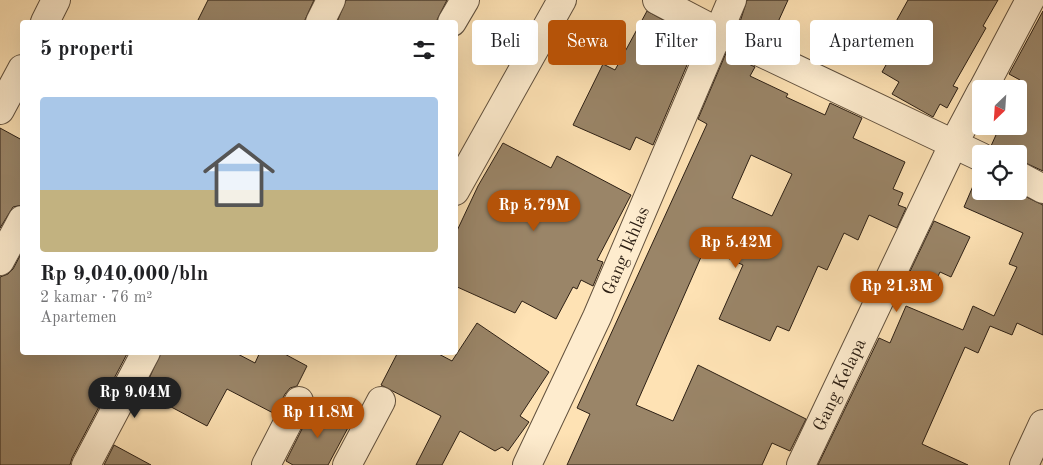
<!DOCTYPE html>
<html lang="id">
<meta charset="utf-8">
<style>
body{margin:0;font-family:"Old Standard TT",serif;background:#f2f2f2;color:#202124;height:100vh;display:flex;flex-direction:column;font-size:19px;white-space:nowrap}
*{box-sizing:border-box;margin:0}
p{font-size:16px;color:#757577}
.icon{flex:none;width:28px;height:28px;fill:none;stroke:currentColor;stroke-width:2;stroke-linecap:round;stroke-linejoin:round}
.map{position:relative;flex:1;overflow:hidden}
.panel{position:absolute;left:20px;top:20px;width:438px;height:335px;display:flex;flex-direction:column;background:#fff;border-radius:5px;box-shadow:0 5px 20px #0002}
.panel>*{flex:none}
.top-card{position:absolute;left:472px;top:20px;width:475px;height:45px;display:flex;gap:10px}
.needle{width:32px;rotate:205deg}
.fabs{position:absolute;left:972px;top:80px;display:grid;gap:10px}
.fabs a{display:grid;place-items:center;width:55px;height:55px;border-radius:5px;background:#fff;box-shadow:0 5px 20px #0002;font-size:25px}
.price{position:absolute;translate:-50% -42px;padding:0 11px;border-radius:18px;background:#b45309;color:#fff;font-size:16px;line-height:32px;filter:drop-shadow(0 1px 2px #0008)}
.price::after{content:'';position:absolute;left:50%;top:30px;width:15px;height:11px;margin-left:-8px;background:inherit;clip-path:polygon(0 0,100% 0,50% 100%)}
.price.active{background:#222;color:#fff}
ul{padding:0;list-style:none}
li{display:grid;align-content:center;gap:10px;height:265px;padding:0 20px}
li+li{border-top:1px solid #e0e0e0}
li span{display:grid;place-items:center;height:155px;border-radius:5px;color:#555}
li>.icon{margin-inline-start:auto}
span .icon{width:90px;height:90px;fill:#fffc;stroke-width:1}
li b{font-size:21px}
h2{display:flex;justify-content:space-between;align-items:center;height:60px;padding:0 20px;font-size:21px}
.pill{padding:0 18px;border-radius:5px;background:#fff;box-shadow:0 5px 20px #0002;font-size:18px;line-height:45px}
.pill.active{background:#b45309;color:#fff}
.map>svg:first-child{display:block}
.building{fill:#9a8568;stroke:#2d2015;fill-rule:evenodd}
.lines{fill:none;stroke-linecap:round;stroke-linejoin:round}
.minor-casing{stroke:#61503d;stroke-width:30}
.minor{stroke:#feecce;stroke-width:28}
.labels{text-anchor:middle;stroke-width:4.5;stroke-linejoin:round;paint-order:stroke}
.street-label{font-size:18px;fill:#2d2015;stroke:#feecce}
</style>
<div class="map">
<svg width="1043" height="465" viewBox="0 0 1043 465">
<rect width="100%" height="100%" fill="#fee2b4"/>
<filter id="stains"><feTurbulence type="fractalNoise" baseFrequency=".004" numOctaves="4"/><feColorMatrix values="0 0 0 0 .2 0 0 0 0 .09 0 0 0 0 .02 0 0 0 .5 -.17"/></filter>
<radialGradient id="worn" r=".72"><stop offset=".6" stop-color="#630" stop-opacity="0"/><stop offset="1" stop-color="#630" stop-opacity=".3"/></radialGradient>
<!-- building -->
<path class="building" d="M208,0H314L304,22H197Z
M346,0H447L436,22H337Z
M747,0H788L773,33L770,32L767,38L739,25Z
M908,0H998L983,26L986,28L953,86L958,88L947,108L940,104L933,117L892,94L899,82L882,72L895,49L884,43Z
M647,11L698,39L653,145L636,137L630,150L573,125L603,64L615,70Z
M1043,11V171L1019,160V154H996L991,146L1000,126H1019V89H1016L1020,80L1009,74Z
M726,53L755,67L750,76L788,94L786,97L825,115L830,103L862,118L853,138L905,162L893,189L903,193L898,205L906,208L897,228L869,215L858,240L844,233L827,270L818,266L789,331L777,326L770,341L719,319L743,265L705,248L636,405L673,421L698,365L806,419L790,451L772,443L762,465H567L590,414L577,408L707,124L698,119ZM751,155L792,174L772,216L732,198Z
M0,128L22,140V205L13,207L0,228Z
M503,143L551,168L557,156L631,195L597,260L603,262L593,286L581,280L577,289L573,287L556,319L522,301L515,313L455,286V235L478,186Z
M979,172L981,191H1014L1043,205V335L1017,323L1012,335L990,326L978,353L965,347L922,444L968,465H818L879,338L890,343L906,306L963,330L973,306L994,316L1017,267L1009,264L1023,233L964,207Z
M934,221L970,237L951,277L940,272L930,293L905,282Z
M22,252V352H128L72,458L70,465H0V277L8,274L13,269Z
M477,323L549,372L520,416L529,422L508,451L502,447L495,451L460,431L442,465H416L441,416L381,385L398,352H435L452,361Z
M161,352H234L255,363L260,352H281L307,366L297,386L290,388L285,394L275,414L227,389L207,426L143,392Z
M314,405L350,424L328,465H293L286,461Z
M114,445L151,465H104Z"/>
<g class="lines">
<defs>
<g id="minor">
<path d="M657,0L720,33L981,157"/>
<path d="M45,22L56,0"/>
<path d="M320,22L331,0"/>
<path d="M452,22L465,0"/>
<path d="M983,89L1030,0"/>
<path d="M0,110L22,69"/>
<path d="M1019,176L1043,189"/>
<path d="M455,191L562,0"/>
<path d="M0,261L22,220"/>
<path d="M86,465L146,352"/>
<path d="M266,465L299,401"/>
<path d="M347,465L381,401"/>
<path id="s1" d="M527,465L597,317L732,0"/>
<path id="s2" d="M801,465L954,143L981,92"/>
<path d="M1024,465L1043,424"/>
</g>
</defs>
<!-- minor casing -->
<use href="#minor" class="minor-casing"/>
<!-- minor -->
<use href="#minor" class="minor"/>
</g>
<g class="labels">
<!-- street labels -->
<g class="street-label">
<text dy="6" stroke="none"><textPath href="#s1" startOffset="236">Gang Ikhlas</textPath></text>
<text dy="6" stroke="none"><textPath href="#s2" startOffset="89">Gang Kelapa</textPath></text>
</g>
</g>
<rect width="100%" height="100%" filter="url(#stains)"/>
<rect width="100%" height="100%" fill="url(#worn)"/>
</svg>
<div class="fabs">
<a><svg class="needle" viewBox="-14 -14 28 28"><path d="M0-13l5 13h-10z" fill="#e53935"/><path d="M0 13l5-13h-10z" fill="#757577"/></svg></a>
<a><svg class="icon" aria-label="locate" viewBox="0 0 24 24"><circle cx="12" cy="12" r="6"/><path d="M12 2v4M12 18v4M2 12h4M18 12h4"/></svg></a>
</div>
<b class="price" style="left:534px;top:232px">Rp 5.79M</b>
<b class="price" style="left:736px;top:269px">Rp 5.42M</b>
<b class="price" style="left:897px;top:313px">Rp 21.3M</b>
<b class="price active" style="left:135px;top:419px">Rp 9.04M</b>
<b class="price" style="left:318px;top:439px">Rp 11.8M</b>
<div class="top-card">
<a class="pill">Beli</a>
<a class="pill active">Sewa</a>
<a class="pill">Filter</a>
<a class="pill">Baru</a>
<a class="pill">Apartemen</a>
</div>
<section class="panel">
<h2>5 properti<svg class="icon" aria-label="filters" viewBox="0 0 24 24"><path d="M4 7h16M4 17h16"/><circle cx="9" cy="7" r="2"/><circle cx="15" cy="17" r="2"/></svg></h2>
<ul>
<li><span style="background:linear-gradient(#a9c7e8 60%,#c2b280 0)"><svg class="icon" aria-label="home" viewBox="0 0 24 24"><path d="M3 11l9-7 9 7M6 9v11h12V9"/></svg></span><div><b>Rp 9,040,000/bln</b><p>2 kamar · 76 m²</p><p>Apartemen</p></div></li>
</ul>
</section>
</div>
